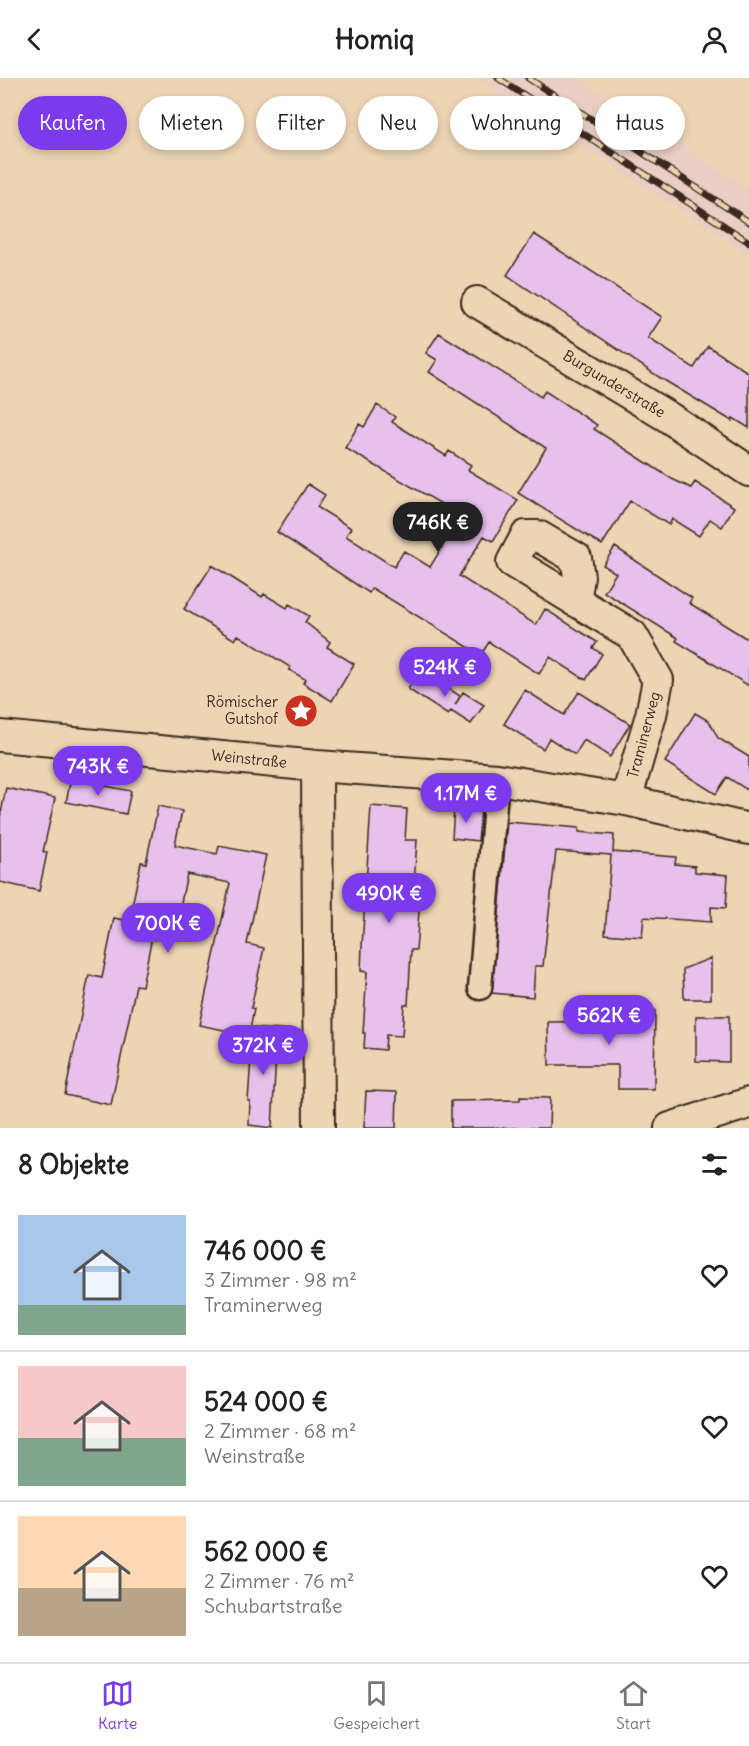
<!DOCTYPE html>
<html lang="de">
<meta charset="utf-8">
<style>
body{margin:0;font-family:Delius,sans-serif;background:#f6f6f6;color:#222;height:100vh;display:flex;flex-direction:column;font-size:22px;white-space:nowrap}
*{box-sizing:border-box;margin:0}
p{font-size:20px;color:#767676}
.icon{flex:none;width:33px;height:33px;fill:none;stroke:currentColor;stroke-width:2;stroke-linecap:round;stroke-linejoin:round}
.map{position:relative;height:1050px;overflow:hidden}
.sheet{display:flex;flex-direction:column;background:#fff;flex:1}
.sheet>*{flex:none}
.banner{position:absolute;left:18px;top:18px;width:714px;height:54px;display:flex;gap:12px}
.price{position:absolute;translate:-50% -51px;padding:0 14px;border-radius:21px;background:#7c3aed;color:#fff;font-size:20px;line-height:39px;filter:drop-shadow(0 2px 3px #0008)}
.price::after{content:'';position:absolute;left:50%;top:36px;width:18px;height:14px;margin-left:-9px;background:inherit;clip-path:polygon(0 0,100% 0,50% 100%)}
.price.active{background:#222;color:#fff}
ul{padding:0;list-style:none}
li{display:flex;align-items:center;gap:18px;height:150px;padding:0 18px}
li+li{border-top:2px solid #e0e0e0}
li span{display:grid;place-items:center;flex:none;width:168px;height:120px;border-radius:0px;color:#555}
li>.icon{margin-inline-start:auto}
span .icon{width:72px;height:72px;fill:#fffc;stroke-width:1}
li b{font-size:26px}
h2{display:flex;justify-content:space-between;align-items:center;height:72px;padding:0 18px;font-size:26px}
.tag{padding:0 21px;border-radius:27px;background:#fff;box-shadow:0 3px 9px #0003;font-size:21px;line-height:54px}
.tag.active{background:#7c3aed;color:#fff}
header{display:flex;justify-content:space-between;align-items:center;height:78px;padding:0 18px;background:#fff;font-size:27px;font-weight:800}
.tab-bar{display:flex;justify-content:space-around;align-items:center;height:84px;border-top:2px solid #e0e0e0;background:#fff;font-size:16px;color:#767676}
.tab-bar a{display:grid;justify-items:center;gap:3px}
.tab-bar .active{color:#7c3aed}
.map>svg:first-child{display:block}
.built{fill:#eacec4}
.building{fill:#e7c1eb;stroke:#3b2a1e;stroke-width:1.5}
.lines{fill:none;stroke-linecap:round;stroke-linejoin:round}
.pedestrian-casing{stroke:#3b2a1e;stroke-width:27}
.minor-casing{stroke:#3b2a1e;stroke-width:34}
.pedestrian{stroke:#ecd4b4;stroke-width:22}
.minor{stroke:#ecd4b4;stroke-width:30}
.rail-casing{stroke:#3b2a1e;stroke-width:7}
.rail{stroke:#ecd4b4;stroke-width:4.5;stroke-dasharray:14;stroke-linecap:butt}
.labels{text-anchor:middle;stroke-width:6;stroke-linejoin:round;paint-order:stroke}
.street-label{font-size:15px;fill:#3b2a1e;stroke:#ecd4b4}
.poi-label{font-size:15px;fill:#3b2a1e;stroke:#ecd4b4;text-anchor:end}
</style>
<header><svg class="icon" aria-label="back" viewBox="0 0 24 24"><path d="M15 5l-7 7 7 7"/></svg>Homiq<svg class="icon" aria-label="person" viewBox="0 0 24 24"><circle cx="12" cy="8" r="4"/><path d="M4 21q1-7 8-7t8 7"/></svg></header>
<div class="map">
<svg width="749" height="1050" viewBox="0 0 749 1050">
<rect width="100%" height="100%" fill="#ecd4b4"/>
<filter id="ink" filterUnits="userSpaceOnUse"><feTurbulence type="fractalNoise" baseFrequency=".0167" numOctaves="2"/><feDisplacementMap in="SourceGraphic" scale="12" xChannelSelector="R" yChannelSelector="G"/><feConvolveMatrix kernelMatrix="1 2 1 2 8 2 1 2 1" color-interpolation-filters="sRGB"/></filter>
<g filter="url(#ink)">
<!-- built -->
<path class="built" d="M477,0H577L749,112V176Z"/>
<!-- building -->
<path class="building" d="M534,156L662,239L648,260L694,290L708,268L749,295V350L733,340L732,343L659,299L507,197Z
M439,255L541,319L545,313L597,347L594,351L672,401L691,410L695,404L734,429L722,449L710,441L699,458L672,441L669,447L630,423L602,467L518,415L546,370L429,294L437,282L426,275Z
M377,327L395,339L392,344L446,378L449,373L471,387L468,392L518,422L493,463L484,458L459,498L536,547L545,531L597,564L593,570L602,576L586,602L550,579L539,596L489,564L481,577L372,510L369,515L277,454L308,406L325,417L317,429L351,450L346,458L394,489L404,473L430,489L459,442L443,432L445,428L345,370L359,346L364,349Z
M615,469L692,520L689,525L749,562V608L676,563L678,560L604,514L616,495L603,487Z
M212,487L262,519L264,516L287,530L289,526L309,538L305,544L330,564L327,569L354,586L332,623L303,605L305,601L289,592L290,589L238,557L235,562L184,531Z
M420,592L460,618L455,627L463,614L484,627L471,646L451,633L448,637L408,611Z
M525,612L564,637L579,614L630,646L610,679L584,662L575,677L549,660L543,671L504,646Z
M695,635L709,643L718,660L749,679V713L727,699L716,716L665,684Z
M71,701L131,713L126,736L66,724Z
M6,710L55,720L43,774L47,775L39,813L0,804V740Z
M158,728L182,733L175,767L217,776L219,768L266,777L247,866L264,870L251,930L254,931L249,957L199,947L230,805L187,796L175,853L154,849L142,908L136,907L111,1027L65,1017L89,897L102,900L114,840L129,843L141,784L146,785Z
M371,728L407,731L405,762H417L414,807L421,808L416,872H411L408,927H404L402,958L386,957L385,972L364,970L365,955H363L367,894L361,893L362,868Z
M454,730L481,732L478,763L452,760Z
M507,744L579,750V754L614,757L613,774L676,779L675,786L695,788V794L728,797L726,830L711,829V844L644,839L642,859L605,856L611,777L556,773L543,888H535L533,919L492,915Z
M711,880V921H684L683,891Z
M618,931L655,932L654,1011H618V987H549L548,944L618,943Z
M696,938H729V984L696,983Z
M253,950L281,952L280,977L276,976L272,1050L249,1047L250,1023H248Z
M366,1013L397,1014L396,1050H364Z
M520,1019L550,1020L549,1050H451V1023L520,1022Z"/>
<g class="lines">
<defs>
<path id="pedestrian" d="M480,910L497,701"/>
<path id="minor" d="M477,224L668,339L749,393
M575,523L579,499L576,480L538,458H526L512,484L632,557L658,602L651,637L626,722
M0,658L317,688L497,701L626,722L749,751
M317,688L319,1050
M670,1050L749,1025"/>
</defs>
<!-- pedestrian casing -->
<use href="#pedestrian" class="pedestrian-casing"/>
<!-- minor casing -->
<use href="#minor" class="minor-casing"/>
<!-- pedestrian -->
<use href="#pedestrian" class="pedestrian"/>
<!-- minor -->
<use href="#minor" class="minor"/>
<defs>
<path id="rail" d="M498,0L749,164
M528,0L749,144"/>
</defs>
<!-- rail casing -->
<use href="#rail" class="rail-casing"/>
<!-- rail -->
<use href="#rail" class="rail"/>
</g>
</g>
<!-- icons -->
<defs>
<symbol id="sight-disc" viewBox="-11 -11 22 22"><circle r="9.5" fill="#c8321e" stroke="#ecd4b4"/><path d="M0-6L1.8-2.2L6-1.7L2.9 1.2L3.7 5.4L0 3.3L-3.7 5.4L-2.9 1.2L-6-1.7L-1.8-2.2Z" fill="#fff"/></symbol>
</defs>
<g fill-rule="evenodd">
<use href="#sight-disc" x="282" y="614" width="38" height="38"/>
</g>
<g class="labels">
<!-- street labels -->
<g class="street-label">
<text transform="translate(614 306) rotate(31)" y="5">Burgunderstraße</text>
<text transform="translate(644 657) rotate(-75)" y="5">Traminerweg</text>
<text transform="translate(249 681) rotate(6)" y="5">Weinstraße</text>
</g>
<!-- poi labels -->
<g class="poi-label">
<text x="278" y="629">Römischer<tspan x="278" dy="17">Gutshof</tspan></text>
</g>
</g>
</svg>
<b class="price active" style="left:438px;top:475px">746K €</b>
<b class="price" style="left:445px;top:620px">524K €</b>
<b class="price" style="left:98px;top:719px">743K €</b>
<b class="price" style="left:466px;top:746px">1.17M €</b>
<b class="price" style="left:389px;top:846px">490K €</b>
<b class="price" style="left:168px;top:876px">700K €</b>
<b class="price" style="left:609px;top:968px">562K €</b>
<b class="price" style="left:263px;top:998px">372K €</b>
<div class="banner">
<a class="tag active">Kaufen</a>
<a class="tag">Mieten</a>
<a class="tag">Filter</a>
<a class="tag">Neu</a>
<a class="tag">Wohnung</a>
<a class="tag">Haus</a>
</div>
</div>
<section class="sheet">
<h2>8 Objekte<svg class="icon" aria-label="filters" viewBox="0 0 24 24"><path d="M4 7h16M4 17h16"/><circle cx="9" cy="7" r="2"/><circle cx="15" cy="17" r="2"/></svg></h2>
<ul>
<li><span style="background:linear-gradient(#a9c7e8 75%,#7fa58c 0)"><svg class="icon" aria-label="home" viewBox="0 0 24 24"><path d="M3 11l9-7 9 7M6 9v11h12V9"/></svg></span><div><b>746 000 €</b><p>3 Zimmer · 98 m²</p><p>Traminerweg</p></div><svg class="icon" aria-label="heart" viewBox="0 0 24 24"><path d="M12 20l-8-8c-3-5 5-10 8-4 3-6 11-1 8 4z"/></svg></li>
<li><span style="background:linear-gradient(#f6c9c9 60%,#7fa58c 0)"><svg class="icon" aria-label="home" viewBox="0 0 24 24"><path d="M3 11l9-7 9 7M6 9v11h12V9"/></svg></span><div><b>524 000 €</b><p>2 Zimmer · 68 m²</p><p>Weinstraße</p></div><svg class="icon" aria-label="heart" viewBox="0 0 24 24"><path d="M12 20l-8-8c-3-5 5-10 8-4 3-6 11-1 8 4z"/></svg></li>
<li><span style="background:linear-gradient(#ffd9b3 60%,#b9a48a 0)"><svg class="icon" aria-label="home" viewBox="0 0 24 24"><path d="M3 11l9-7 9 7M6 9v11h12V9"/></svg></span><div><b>562 000 €</b><p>2 Zimmer · 76 m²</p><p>Schubartstraße</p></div><svg class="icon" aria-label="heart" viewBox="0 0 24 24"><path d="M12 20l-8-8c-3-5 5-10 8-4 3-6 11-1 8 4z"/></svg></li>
</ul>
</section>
<nav class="tab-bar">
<a class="active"><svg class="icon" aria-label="map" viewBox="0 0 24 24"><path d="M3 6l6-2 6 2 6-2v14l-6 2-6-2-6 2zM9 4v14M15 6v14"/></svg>Karte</a>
<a><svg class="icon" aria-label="saved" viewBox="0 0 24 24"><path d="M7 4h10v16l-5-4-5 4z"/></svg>Gespeichert</a>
<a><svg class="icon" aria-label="home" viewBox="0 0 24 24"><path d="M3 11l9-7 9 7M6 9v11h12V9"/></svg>Start</a>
</nav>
